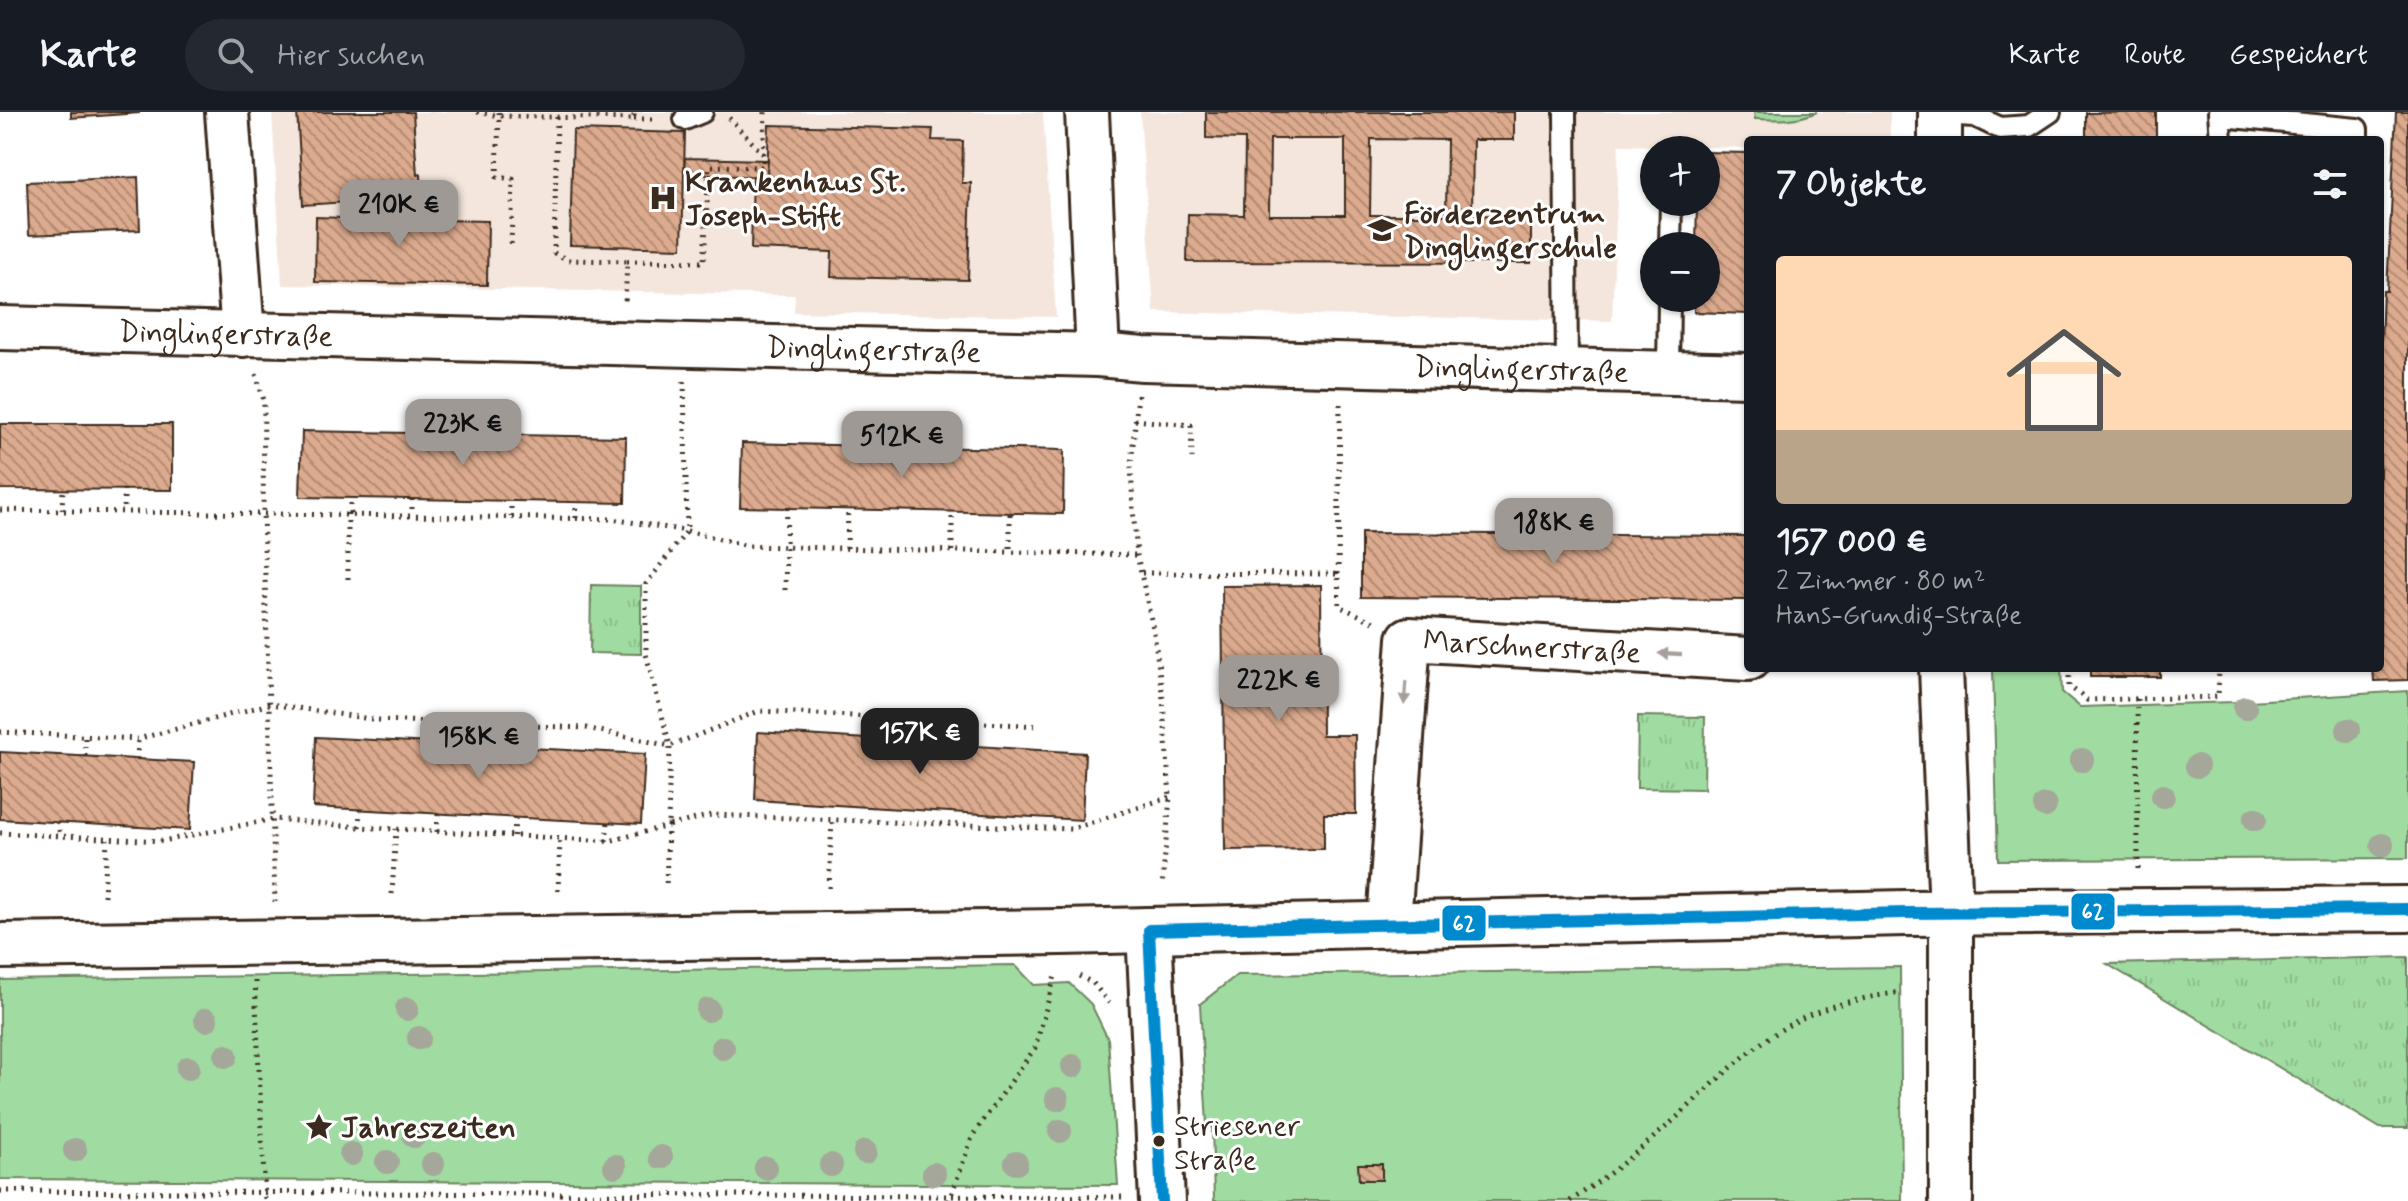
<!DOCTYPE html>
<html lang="de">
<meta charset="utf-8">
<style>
body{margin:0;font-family:Mynerve,sans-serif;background:#242831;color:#f1f3f6;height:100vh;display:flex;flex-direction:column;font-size:30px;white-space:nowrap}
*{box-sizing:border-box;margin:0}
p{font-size:26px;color:#9ea1a6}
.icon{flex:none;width:44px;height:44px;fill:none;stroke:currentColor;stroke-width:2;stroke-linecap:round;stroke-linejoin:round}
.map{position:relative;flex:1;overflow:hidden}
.panel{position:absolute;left:1744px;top:24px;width:640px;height:536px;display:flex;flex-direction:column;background:#171b24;border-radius:8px;box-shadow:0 2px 6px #0004}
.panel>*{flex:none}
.tools{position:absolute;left:1640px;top:24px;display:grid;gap:16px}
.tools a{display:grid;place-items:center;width:80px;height:80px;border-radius:50%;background:#171b24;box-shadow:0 2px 6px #0004;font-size:40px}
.price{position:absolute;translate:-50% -68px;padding:0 18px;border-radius:16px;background:#9f9995;color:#111;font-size:26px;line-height:52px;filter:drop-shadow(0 2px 4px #0008)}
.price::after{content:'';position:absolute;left:50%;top:48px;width:24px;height:18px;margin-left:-12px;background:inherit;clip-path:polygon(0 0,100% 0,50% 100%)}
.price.current{background:#222;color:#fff}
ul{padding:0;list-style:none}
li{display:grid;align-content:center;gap:16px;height:424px;padding:0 32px}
li span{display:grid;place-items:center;height:248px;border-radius:8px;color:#555}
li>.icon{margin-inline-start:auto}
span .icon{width:144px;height:144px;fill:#fffc;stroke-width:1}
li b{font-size:34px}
h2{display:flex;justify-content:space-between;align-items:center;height:96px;padding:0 32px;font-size:34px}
header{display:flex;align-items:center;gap:48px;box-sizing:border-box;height:112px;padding:0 40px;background:#171b24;border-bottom:2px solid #363941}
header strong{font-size:38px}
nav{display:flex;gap:44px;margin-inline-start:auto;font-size:28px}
.search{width:560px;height:72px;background:#242831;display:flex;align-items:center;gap:20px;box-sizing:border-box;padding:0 28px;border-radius:44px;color:#9ea1a6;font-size:30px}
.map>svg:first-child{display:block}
.built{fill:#f4e6dd}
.green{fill:#a0dca2;stroke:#6e8360;stroke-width:2}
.park{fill:url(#park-tufts);stroke:#6e8360;stroke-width:2}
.building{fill:url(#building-back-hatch);stroke:#3b2a1e;stroke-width:2;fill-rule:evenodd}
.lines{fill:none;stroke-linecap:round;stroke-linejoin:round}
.service-casing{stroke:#3b2a1e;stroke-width:26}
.minor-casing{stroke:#3b2a1e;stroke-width:48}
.tertiary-casing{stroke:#3b2a1e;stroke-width:50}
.secondary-casing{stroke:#3b2a1e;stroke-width:50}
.path{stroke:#3b2a1e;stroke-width:5;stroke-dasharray:2 6;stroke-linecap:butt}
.service{stroke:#fff;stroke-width:20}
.minor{stroke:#fff;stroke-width:42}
.tertiary{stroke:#fff;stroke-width:44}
.secondary{stroke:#fff;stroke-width:44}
.bus-1-casing{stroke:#fff;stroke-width:18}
.bus-1{stroke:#008ace;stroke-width:12}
.tree{fill:#a4a799}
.oneway{fill:#a79f9a}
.bus-dot{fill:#3b2a1e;stroke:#fff;stroke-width:3}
.labels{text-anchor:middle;stroke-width:6;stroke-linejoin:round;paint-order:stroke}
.bus-label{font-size:28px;fill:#3b2a1e;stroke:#fff;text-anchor:start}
.poi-label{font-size:30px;font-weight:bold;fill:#3b2a1e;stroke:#fff;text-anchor:start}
.street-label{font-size:30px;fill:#3b2a1e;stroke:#fff}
.line-badge{stroke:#fff;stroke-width:3}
.badge-label{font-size:22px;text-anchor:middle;font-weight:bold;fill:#fff}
</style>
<header>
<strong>Karte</strong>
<div class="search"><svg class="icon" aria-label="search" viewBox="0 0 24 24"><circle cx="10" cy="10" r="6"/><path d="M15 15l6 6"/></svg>Hier suchen</div>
<nav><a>Karte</a><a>Route</a><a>Gespeichert</a></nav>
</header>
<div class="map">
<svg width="2408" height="1089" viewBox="0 0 2408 1089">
<defs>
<pattern id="park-tufts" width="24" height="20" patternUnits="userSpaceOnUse" patternTransform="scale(2)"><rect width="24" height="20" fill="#a0dca2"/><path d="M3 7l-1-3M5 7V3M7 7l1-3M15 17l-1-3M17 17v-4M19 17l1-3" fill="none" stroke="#8bbd8b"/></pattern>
<pattern id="building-back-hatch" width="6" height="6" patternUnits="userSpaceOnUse" patternTransform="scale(2)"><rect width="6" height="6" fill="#dcaa8e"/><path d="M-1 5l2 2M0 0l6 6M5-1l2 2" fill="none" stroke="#b48b73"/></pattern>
</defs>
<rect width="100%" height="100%" fill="#fff"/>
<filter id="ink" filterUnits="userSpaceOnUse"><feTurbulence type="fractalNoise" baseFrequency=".0125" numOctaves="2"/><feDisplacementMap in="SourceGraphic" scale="16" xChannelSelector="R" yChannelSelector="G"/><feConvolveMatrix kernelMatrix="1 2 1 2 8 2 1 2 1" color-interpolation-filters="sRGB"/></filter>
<g filter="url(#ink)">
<!-- built -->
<path class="built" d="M272,0H1043L1056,205L794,200L795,183L282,173Z
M1140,0H1890V28H1748V36L1619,33L1612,209L1154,200Z"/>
<!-- green -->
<path class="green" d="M1993,556H2061L2062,580L2080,595L2235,590L2408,579V746L1998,748Z
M1015,853L1034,873L1069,871L1091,892L1108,927L1118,1073L0,1067V868Z
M1900,855L1902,1089H1214L1212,1013H1207L1200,892L1237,863Z"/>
<!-- park -->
<path class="park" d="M1754,0H1817C1796,9 1777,8 1755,7Z
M591,473L641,474V542L590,541Z
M1638,604L1705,605L1704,677L1637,676Z
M2408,845V1016H2380L2107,852Z"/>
<!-- building -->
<path class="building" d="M71,0H139V1L71,6Z
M297,0H413L417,63L421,62L422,85L303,93Z
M1206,0H1514V28H1473L1472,103L1531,104V151L1187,150L1188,102L1244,103L1245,27L1206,26ZM1270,27H1345V103H1269ZM1371,27L1447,28L1446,103H1370Z
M2156,0V28H2086V1Z
M2396,0H2408V568L2374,569L2373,556H2380V256L2383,179H2387Z
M769,13L933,17L932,28L963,29L962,71H971L968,168L831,165L832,140L751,137L753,64L767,65Z
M573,18L685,21L682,136L570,133Z
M1706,40L1748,41V202L1694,200V186H1706V134H1696L1697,90H1706Z
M685,46L768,48L767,65L684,62Z
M138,65L140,118L29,123L27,70Z
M396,87V107L488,109L487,173L315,170L316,105L344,106V90Z
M0,312H172V378L0,377Z
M302,319L626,325L625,391L300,385Z
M742,331L1064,338L1063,402L740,395Z
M1361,421L1748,424V488L1361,485Z
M1321,473L1322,623H1355L1356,702H1324V737L1225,738L1222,474Z
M2090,556H2160V565H2090Z
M758,620L1085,641L1082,708L755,688Z
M316,625L645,642L641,712L313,695Z
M0,640L194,650L190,718L0,707Z
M1358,1052H1382V1068H1359Z"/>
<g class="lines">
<defs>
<path id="service" d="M1565,0L1567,258
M2219,0L2221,28
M1940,2L1975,4L2000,16L2029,14L2050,0
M2221,4L2357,17V28
M685,7L702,0
M1670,134L1671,90
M1668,260L1669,186"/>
<g id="minor">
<path d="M227,0L243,223"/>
<path d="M1087,0L1098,243"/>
<path d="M1940,28V0"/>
<path id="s1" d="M0,216L1098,243L1143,247L1748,263"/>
<path d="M1941,556L1951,801V1089"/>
<path id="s2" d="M1389,811L1409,527L1748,547"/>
</g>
<path id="tertiary" d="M1149,818L1162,1089"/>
<path id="secondary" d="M0,834L1061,820L1906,801L2408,797"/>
</defs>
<!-- service casing -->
<use href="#service" class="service-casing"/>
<!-- minor casing -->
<use href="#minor" class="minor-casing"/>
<!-- tertiary casing -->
<use href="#tertiary" class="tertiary-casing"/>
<!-- secondary casing -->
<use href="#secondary" class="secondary-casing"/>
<!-- path -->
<path class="path" d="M477,0L499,4L634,7V0
M499,0L497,65L513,67L511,135
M557,5L554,141L568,148L627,149L625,194
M729,6L763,42
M634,7H657
M627,149L704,150L709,54L763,55L765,0
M256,262L264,289L263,400L275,790
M684,269L687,419L646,472V542L670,634L668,714L711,703L1071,717L1170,685
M1138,283L1131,352L1133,397L1137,443L1154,521L1163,587L1170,685L1162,775
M1135,308L1191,313L1192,346
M124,377V398
M412,387V402
M0,398L611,407L687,419L748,434L1137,443
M62,398L63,377
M350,401V385
M1010,402V440
M511,405V389
M576,406V390
M847,436L848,397
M952,439V400
M1142,461L1338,462L1339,494L1376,511
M1338,462L1340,291
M348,467V401
M785,478L787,396
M2069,556V574L2087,588L2218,585L2219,556
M2137,587L2138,758
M0,620L138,627L270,592L378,608L586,616L670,634L759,599L1041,614
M85,644V624
M137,647L138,627
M58,710L60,725
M359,715L360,697
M437,720L438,701
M0,721L163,729L274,707L359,715L609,729L668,714L666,777
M514,724L515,705
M606,729L608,710
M829,776L832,708
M558,779L560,727
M392,782L396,717
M104,784L107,727
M1079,864L1093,871L1109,891
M255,869L265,1089
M0,1079L1123,1085
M949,1089L973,1023L1035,936L1055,864
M1570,1089C1599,1070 1627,1049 1653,1026C1704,984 1749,929 1811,902C1840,890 1870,885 1900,880"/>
<!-- service -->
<use href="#service" class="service"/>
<!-- minor -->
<use href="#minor" class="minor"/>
<!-- tertiary -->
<use href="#tertiary" class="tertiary"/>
<!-- secondary -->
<use href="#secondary" class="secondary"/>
<defs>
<path id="bus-1" d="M1149,818L1906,801L2408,797
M1149,818L1162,1089"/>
</defs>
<!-- bus-1 casing -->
<use href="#bus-1" class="bus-1-casing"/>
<!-- bus-1 -->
<use href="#bus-1" class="bus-1"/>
</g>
<!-- trees -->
<g class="tree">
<circle cx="2245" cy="596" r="12"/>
<circle cx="2348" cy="618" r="12"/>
<circle cx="2082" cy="648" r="12"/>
<circle cx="2197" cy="654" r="12"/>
<circle cx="2163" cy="684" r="12"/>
<circle cx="2045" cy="694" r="12"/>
<circle cx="2255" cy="707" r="12"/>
<circle cx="2382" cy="733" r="12"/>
<circle cx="407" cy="897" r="12"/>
<circle cx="708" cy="898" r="12"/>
<circle cx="206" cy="908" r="12"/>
<circle cx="419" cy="926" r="12"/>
<circle cx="723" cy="936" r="12"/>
<circle cx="226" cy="944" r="12"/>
<circle cx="1073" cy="954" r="12"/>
<circle cx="188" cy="956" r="12"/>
<circle cx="1057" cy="987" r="12"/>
<circle cx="1060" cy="1019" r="12"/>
<circle cx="414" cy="1024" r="12"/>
<circle cx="75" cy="1038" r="12"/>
<circle cx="865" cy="1040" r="12"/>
<circle cx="351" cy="1042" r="12"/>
<circle cx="661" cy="1045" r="12"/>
<circle cx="387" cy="1050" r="12"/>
<circle cx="1016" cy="1051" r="12"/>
<circle cx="433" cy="1052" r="12"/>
<circle cx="831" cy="1053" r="12"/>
<circle cx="615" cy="1054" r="12"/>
<circle cx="766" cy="1056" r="12"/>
<circle cx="934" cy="1062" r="12"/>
</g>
<!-- one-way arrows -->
<defs><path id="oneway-solid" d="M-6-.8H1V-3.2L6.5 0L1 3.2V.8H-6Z" transform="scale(2)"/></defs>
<g class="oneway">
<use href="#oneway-solid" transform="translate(1670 542) rotate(-177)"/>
<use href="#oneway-solid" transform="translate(1405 581) rotate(94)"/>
</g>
</g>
<!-- icons -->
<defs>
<symbol id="hospital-bare" viewBox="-9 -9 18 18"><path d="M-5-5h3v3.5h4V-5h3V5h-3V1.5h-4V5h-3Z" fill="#3b2a1e" stroke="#fff" stroke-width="2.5" paint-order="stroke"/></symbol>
<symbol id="school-bare" viewBox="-9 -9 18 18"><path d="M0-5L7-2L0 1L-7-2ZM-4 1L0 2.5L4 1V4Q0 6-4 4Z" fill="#3b2a1e" stroke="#fff" stroke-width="2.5" paint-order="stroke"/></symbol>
<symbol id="sight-bare" viewBox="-9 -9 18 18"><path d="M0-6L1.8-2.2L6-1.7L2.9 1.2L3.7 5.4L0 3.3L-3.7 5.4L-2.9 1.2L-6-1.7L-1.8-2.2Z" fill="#3b2a1e" stroke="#fff" stroke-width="2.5" paint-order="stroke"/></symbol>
</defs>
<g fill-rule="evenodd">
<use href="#hospital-bare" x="643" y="66" width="40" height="40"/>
<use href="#school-bare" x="1362" y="98" width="40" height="40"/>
<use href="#sight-bare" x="299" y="995" width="40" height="40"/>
</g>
<!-- markers -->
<circle class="bus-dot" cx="1159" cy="1029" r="7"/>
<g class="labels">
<!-- bus labels -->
<g class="bus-label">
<text x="1174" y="1023">Striesener<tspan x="1174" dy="34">Straße</tspan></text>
</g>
<!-- poi labels -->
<g class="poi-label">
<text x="685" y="79">Krankenhaus St.<tspan x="685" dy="34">Joseph-Stift</tspan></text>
<text x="1404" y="111">Förderzentrum<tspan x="1404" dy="34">Dinglingerschule</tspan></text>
<text x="341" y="1025">Jahreszeiten</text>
</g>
<!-- street labels -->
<g class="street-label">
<text dy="10" stroke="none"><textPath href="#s1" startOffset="226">Dinglingerstraße</textPath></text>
<text dy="10" stroke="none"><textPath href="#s1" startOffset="874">Dinglingerstraße</textPath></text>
<text dy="10" stroke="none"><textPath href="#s1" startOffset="1522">Dinglingerstraße</textPath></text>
<text dy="10" stroke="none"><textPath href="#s2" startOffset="408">Marschnerstraße</textPath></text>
</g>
</g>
<g class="line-badge">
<rect x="2070" y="780" width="46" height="39" rx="8" fill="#008ace"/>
<rect x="1441" y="792" width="46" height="38" rx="8" fill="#008ace"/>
</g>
<g class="badge-label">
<text x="2093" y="807">62</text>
<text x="1464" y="819">62</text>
</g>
</svg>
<div class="tools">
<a>+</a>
<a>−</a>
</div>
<b class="price" style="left:399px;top:136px">210K €</b>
<b class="price" style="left:463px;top:355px">223K €</b>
<b class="price" style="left:902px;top:367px">512K €</b>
<b class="price" style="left:1554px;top:454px">188K €</b>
<b class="price" style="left:1279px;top:611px">222K €</b>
<b class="price current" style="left:920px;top:664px">157K €</b>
<b class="price" style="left:479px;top:668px">158K €</b>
<section class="panel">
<h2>7 Objekte<svg class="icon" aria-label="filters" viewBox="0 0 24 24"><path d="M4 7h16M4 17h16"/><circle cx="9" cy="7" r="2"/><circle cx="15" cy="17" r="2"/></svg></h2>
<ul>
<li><span style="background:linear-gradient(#ffd9b3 70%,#b9a48a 0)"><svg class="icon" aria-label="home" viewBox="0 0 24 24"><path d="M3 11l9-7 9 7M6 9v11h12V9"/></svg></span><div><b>157 000 €</b><p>2 Zimmer · 80 m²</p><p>Hans-Grundig-Straße</p></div></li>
</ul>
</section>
</div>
